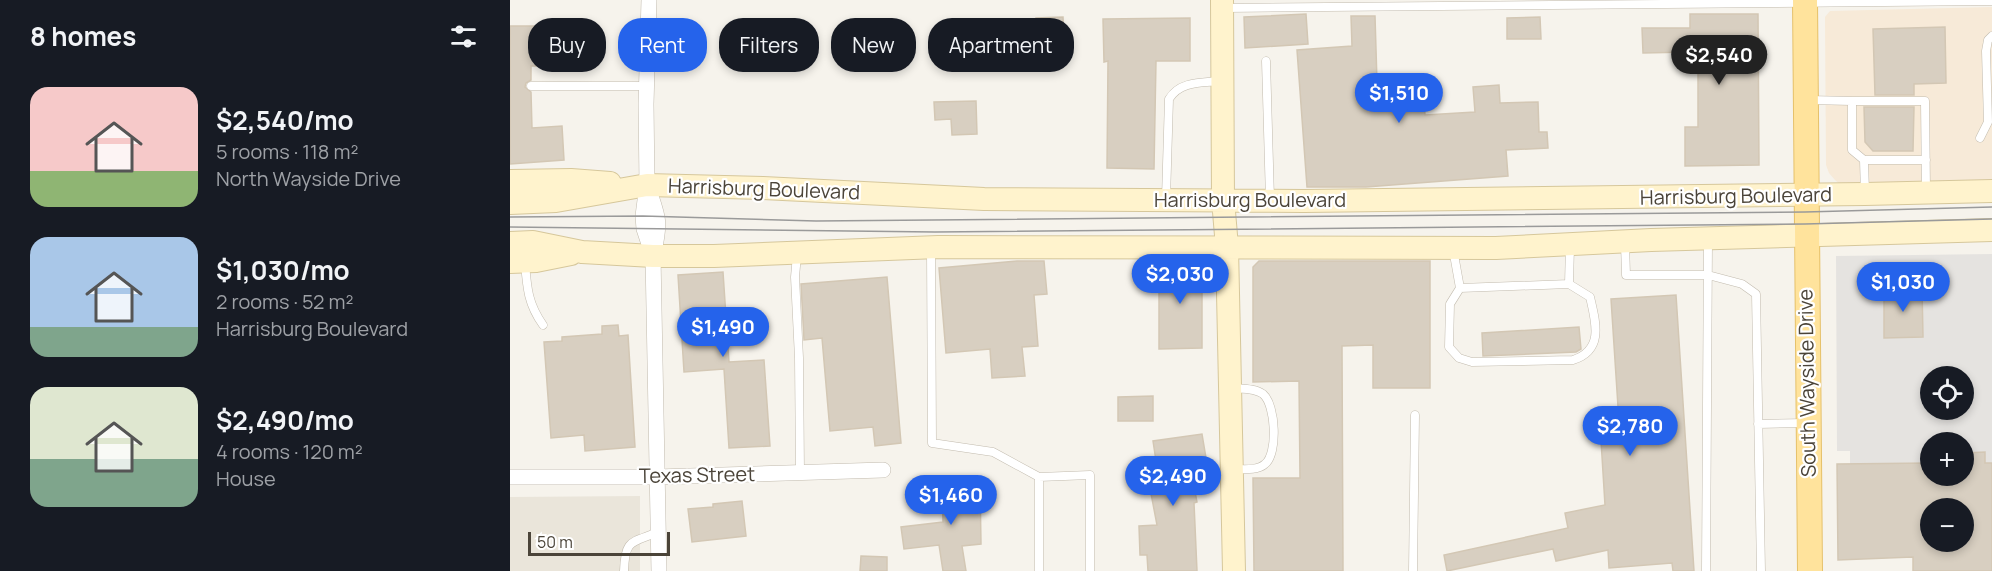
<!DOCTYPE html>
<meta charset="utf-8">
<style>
body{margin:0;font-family:Manrope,sans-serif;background:#242831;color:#f1f3f6;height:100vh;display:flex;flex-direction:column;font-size:22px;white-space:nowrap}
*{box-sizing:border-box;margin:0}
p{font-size:20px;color:#9ea1a6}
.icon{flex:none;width:33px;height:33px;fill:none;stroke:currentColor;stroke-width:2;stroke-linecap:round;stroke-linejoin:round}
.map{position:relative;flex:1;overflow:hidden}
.sheet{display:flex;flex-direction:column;background:#171b24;width:510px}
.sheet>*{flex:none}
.guide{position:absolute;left:18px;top:18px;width:570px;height:54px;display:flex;gap:12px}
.buttons{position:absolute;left:1410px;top:366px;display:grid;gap:12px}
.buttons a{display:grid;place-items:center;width:54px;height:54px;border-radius:50%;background:#171b24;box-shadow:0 3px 9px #0003;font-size:30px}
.scale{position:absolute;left:18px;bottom:15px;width:142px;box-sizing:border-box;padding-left:6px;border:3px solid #4b4439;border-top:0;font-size:16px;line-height:21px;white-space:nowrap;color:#4b4439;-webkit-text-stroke:4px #fff;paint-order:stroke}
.price{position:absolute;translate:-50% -51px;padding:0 14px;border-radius:21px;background:#2563eb;color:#fff;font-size:20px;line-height:39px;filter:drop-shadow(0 2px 3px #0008)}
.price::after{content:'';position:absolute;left:50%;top:36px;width:18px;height:14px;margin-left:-9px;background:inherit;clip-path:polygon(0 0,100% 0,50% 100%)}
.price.on{background:#222;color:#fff}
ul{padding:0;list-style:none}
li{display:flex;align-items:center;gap:18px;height:150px;padding:0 30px}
li span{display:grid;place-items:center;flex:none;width:168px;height:120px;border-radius:18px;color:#555}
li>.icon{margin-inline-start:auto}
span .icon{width:72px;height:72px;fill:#fffc;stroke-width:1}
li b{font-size:26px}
h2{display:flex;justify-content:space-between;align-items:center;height:72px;padding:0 30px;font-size:26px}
.tag{padding:0 21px;border-radius:24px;background:#171b24;box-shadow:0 3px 9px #0003;font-size:21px;line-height:54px}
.tag.on{background:#2563eb;color:#fff}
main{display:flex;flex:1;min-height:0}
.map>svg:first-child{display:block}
.residential{fill:#eae5da}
.commercial{fill:#f7ead8}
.parking{fill:#e5e3e0;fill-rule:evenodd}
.building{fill:#d8cfc1;stroke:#d3c7b4;stroke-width:1.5;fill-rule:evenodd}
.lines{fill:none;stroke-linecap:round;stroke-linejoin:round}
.lane-casing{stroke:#c2bbae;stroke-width:9}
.street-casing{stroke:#c2bbae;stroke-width:16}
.secondary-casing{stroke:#d6c79b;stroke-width:24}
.primary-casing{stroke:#e6c16a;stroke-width:26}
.lane{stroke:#fff;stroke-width:8}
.street{stroke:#fff;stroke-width:15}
.secondary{stroke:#fff3cd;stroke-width:22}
.primary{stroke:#ffe39c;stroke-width:24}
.tram{stroke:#9a9a9a;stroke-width:1.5}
.labels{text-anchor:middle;stroke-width:4.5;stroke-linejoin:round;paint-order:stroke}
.street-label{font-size:20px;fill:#4b4439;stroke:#fff}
</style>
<main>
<section class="sheet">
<h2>8 homes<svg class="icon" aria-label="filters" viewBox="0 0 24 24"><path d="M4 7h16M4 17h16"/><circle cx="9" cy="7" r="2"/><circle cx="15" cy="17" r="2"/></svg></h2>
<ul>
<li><span style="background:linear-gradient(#f6c9c9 70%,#8fb573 0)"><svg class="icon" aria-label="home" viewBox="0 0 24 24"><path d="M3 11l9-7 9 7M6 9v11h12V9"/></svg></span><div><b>$2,540/mo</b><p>5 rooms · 118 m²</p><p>North Wayside Drive</p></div></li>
<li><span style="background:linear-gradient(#a9c7e8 75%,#7fa58c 0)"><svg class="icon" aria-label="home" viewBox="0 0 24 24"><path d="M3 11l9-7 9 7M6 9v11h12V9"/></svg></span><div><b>$1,030/mo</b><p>2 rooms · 52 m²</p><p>Harrisburg Boulevard</p></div></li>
<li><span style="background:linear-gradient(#dfe7d0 60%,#7fa58c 0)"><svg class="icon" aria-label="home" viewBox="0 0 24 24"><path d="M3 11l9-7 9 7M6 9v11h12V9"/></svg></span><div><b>$2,490/mo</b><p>4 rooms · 120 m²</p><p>House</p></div></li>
</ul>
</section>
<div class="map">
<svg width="1482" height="571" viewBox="0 0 1482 571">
<rect width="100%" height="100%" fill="#f6f3ec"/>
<!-- residential -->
<path class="residential" d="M130,496V571H0V497Z"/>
<!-- commercial -->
<path class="commercial" d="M1482,7V183L1331,185L1325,180L1319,173L1316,165L1315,23V17L1320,11Z"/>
<!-- parking -->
<path class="parking" d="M1482,254V463H1475V452L1454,453V442H1420V463L1340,464V451H1327L1326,256ZM1412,287L1413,337L1375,338ZM1420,376H1454V410H1420Z"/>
<!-- building -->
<path class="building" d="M796,14L798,44L735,48L734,17Z
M1180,14H1248L1249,165L1175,166V127H1188V54L1180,55V52L1133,53L1132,28H1180Z
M841,16H865L867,82L897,80L898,92L913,91L915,115L965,112L963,87L989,85L990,103L1028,102L1029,132H1037L1038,148L996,150L998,176L856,187H797L787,50L842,46Z
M553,17L554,43L527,44L526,18Z
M1030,17L1031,39H997V18Z
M680,18V61H646L644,169L597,168L598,61L594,62L593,19Z
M0,26H29V42L44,43V66H21V80L16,83L15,87L21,92L22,128L52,126L54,160L0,164Z
M1435,27L1436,83L1404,84V95H1365L1363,29Z
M466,101L467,134L442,135L441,119L425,120L424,102Z
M1354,107H1404L1403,151H1363L1355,142Z
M507,261H534L537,294L524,295L528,346L512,347L515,376L482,378L480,349L436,353L429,268Z
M749,261H920V388H863V345L832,346L833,571H744L743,478H790L789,381L743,382V267Z
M649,262H692V348L649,349Z
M213,272L219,362L254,360L260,446L219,448L214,369L174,372L168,275Z
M377,277L391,443L365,446L363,427L320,431L312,338L294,340L291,284Z
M1412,287L1413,337L1374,338V288Z
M1166,295L1184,571H1163L1162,563L1099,568L1098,550L1046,561L1043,549L937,571L934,555L1058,528L1055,513L1095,505L1090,424L1109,422L1101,299Z
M108,325L109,336L118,335L125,447L75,451L74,435L41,438L34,342L52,341V337L92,334V326Z
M1069,327L1071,349L1066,352L973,356L972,333Z
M643,396V421H608V397Z
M692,434L696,458L679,461L687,502L684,503L687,571H638L637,555H630L629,526L647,525L639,483L649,481L643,441Z
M1475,452V463H1482V571H1403V557L1328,560L1327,464L1420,463V476H1454V453ZM1420,508H1454V542H1420Z
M470,483L471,544L452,546L456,571H433L429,545L394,549L391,527L433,522L432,484Z
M232,501L236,536L182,542L178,509L203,507V504Z
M351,556L377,557V571H350Z"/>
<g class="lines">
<defs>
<path id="lane" d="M716,8L1482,1
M756,61L760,199
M21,86H137
M1299,100L1342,101V150L1354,160L1355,193
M1342,101H1415L1416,191
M1470,138L1478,122L1476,51L1478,40L1482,36
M1354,160H1416
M656,198L659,99C670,81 691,83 710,81
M1115,243L1116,275H1198L1232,284L1246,294L1251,571
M421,249L422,443L483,452L529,477
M943,249L950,288L1059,284L1060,246
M287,255L285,277L289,358L290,473
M15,263C17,288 18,304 33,325
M950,288L940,304L939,347L949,358L962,362L1063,360C1094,350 1086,323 1080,297L1059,284
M722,388C732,389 745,388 753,394C766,405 768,454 755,464C747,471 733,469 723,469
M1248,424L1295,423
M114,571C115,539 121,543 148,532
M529,571V477L580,475V571
M903,571L905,415
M1196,571L1198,240"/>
<path id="street" d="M139,0L136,104L137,185L133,216L134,229L143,256
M137,185C149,218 151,222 143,256L149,571
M0,477H147L373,470"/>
<path id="secondary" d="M712,0L713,200L717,247L724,571
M0,181L61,180L100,183
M0,203L46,201L137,185L253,188L474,199L794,201L1355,194L1482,191
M0,243L23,242L72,252L143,256H204L428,247L986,248L1141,240L1482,230
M0,262L26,261L61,254"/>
<path id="primary" d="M1295,0L1300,571"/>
</defs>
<!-- lane casing -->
<use href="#lane" class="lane-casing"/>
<!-- street casing -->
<use href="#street" class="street-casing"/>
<!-- secondary casing -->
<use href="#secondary" class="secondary-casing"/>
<!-- primary casing -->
<use href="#primary" class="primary-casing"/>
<!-- lane -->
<use href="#lane" class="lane"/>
<!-- street -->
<use href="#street" class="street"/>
<!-- secondary -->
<use href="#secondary" class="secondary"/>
<!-- primary -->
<use href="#primary" class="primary"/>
<!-- tram -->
<path class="tram" d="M0,217L133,216L306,221L1295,212L1482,207
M0,227L425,232L1295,224L1482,219"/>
</g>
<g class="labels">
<!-- street labels -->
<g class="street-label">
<text transform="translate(254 189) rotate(2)" y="7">Harrisburg Boulevard</text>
<text transform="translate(1226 196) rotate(-1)" y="7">Harrisburg Boulevard</text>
<text x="740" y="207">Harrisburg Boulevard</text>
<text transform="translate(1297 383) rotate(-91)" y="7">South Wayside Drive</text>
<text transform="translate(187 475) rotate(-1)" y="7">Texas Street</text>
</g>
</g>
</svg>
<div class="buttons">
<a><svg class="icon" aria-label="locate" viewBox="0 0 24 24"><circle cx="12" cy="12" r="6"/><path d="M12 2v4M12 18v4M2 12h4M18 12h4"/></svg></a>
<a>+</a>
<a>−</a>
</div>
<div class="scale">50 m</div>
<b class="price on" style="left:1209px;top:86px">$2,540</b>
<b class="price" style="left:889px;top:124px">$1,510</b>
<b class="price" style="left:670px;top:305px">$2,030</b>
<b class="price" style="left:1393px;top:313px">$1,030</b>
<b class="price" style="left:213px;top:358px">$1,490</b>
<b class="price" style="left:1120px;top:457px">$2,780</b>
<b class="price" style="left:663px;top:507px">$2,490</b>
<b class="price" style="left:441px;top:526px">$1,460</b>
<div class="guide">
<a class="tag">Buy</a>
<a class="tag on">Rent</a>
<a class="tag">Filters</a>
<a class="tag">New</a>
<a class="tag">Apartment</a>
</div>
</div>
</main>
